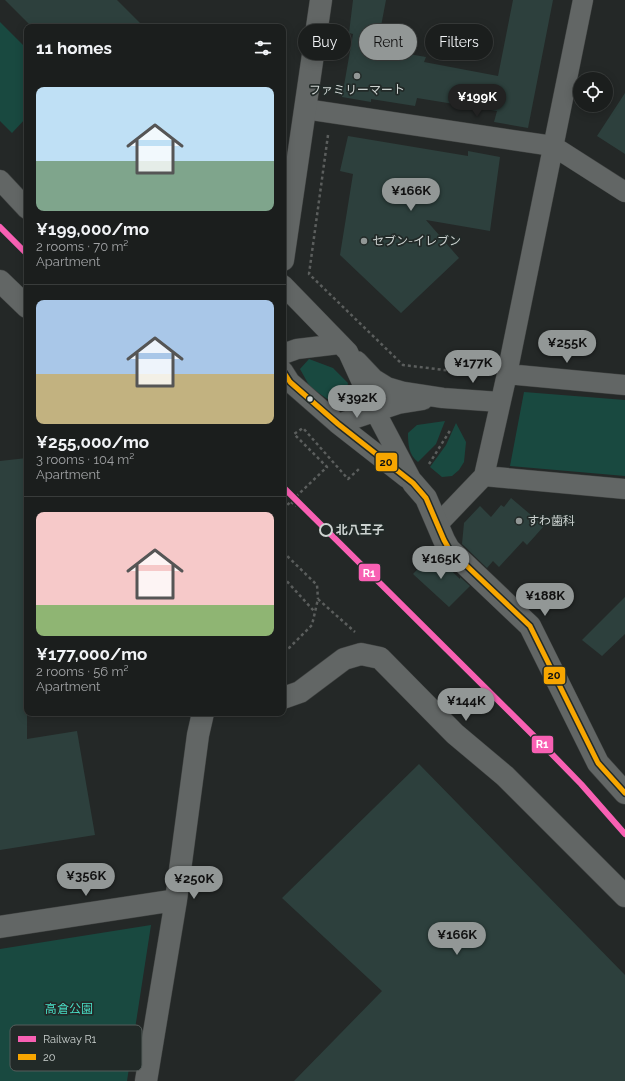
<!DOCTYPE html>
<meta charset="utf-8">
<style>
body{margin:0;font-family:Raleway,"Noto Sans JP",sans-serif;background:#242726;color:#f1f3f6;height:100vh;display:flex;flex-direction:column;font-size:15px;white-space:nowrap}
*{box-sizing:border-box;margin:0}
p{font-size:13px;color:#a0a2a4}
.icon{flex:none;width:22px;height:22px;fill:none;stroke:currentColor;stroke-width:2;stroke-linecap:round;stroke-linejoin:round}
.map{position:relative;flex:1;overflow:hidden}
.sheet{position:absolute;left:24px;top:24px;width:262px;height:692px;display:flex;flex-direction:column;background:#1b1e1d;border-radius:8px;box-shadow:0 2px 10px #0003,0 0 0 1px #393c3b}
.sheet>*{flex:none}
.top-card{position:absolute;left:298px;top:24px;width:267px;height:36px;display:flex;gap:8px}
.tools{position:absolute;left:573px;top:72px;display:grid;gap:8px}
.tools a{display:grid;place-items:center;width:40px;height:40px;border-radius:50%;background:#1b1e1d;box-shadow:0 2px 10px #0003,0 0 0 1px #393c3b;font-size:20px}
.price{position:absolute;translate:-50% -34px;padding:0 9px;border-radius:14px;background:#929796;color:#111;font-size:13px;line-height:26px;filter:drop-shadow(0 1px 2px #0008)}
.price::after{content:'';position:absolute;left:50%;top:24px;width:12px;height:9px;margin-left:-6px;background:inherit;clip-path:polygon(0 0,100% 0,50% 100%)}
.price.selected{background:#222;color:#fff}
ul{padding:0;list-style:none}
li{display:grid;align-content:center;gap:8px;height:212px;padding:0 12px}
li+li{border-top:1px solid #393c3b}
li span{display:grid;place-items:center;height:124px;border-radius:8px;color:#555}
li>.icon{margin-inline-start:auto}
span .icon{width:72px;height:72px;fill:#fffc;stroke-width:1}
li b{font-size:17px}
h2{display:flex;justify-content:space-between;align-items:center;height:48px;padding:0 12px;font-size:17px}
.tag{padding:0 14px;border-radius:18px;background:#1b1e1d;box-shadow:0 2px 10px #0003,0 0 0 1px #393c3b;font-size:14px;line-height:36px}
.tag.selected{background:#929796;color:#111}
.map>svg:first-child{display:block}
.green{fill:#194940}
.building{fill:#2d403d}
.lines{fill:none;stroke-linecap:round;stroke-linejoin:round}
.street-casing{stroke:#404342;stroke-width:21}
.secondary-casing{stroke:#404342;stroke-width:23}
.path{stroke:#5b5e5d;stroke-width:2.5;stroke-dasharray:3 3;stroke-linecap:butt}
.street{stroke:#626665;stroke-width:20}
.secondary{stroke:#626665;stroke-width:22}
.bus-1-casing{stroke:#222a28;stroke-width:8}
.bus-1{stroke:#f7a600;stroke-width:5}
.rail-1-casing{stroke:#222a28;stroke-width:9}
.rail-1{stroke:#f860b3;stroke-width:6}
.poi-dot{fill:#929796;stroke:#222a28;stroke-width:1.5}
.bus-dot{fill:#cdd3d1;stroke:#222a28;stroke-width:1.5}
.stop-dot{fill:#222a28;stroke:#cdd3d1;stroke-width:2}
.labels{text-anchor:middle;stroke-width:3.5;stroke-linejoin:round;paint-order:stroke}
.poi-label{font-size:12px;fill:#cdd3d1;stroke:#222a28;text-anchor:start}
.stop-label{font-size:12px;font-weight:bold;fill:#cdd3d1;stroke:#222a28;text-anchor:start}
.park-label{font-size:12px;fill:#48dbc3;stroke:#222a28}
.key{fill:#222a28;stroke:#555d5b;stroke-width:1}
.key-label{font-size:11px;fill:#cdd3d1}
.line-badge{stroke:#222a28;stroke-width:1.5}
.badge-label{font-size:11px;text-anchor:middle;font-weight:bold;fill:#fff}
.pale-badge-label{font-size:11px;text-anchor:middle;font-weight:bold;fill:#111}
</style>
<div class="map">
<svg width="625" height="1081" viewBox="0 0 625 1081">
<rect width="100%" height="100%" fill="#242827"/>
<!-- green -->
<path class="green" d="M0,22L27,49V117L12,133L0,121Z
M309,359L333,368L348,383L346,397L336,405L310,387L300,369Z
M524,392L625,400V476L510,466Z
M445,421L436,444L418,462C409,455 408,445 408,433L417,425Z
M456,423L466,442L464,462L459,470L452,476L442,477L430,467L446,445Z
M151,925L127,1081H0V949Z"/>
<!-- building -->
<path class="building" d="M5,0H117L144,27H32Z
M353,0H386L377,47H381L380,49L426,57L424,62L498,76L513,0H553L528,128L494,122L497,111L417,98L415,106L371,99V102L342,97L353,34L349,33Z
M625,93V154L597,136Z
M348,136L468,156V151L500,157L490,231L426,220L459,258L401,313L340,255L353,174L340,171Z
M27,458V739L77,731L95,835L0,850V461Z
M511,498L544,526L527,545L523,541L499,567L493,561L487,568L462,544L464,523L480,506L491,517L501,505L504,507Z
M433,553L460,579V577L470,586L449,607L413,574Z
M625,597V634L602,656L582,640Z
M419,764L625,975V1081H294L382,991L282,898Z"/>
<g class="lines">
<defs>
<path id="street" d="M305,109L553,146L625,192
M0,180L27,209
M283,285L348,352L375,411L413,483
M283,354L297,349L339,344
M357,361L374,379L387,387L404,392L443,398L500,402
M283,371L290,382L338,424L407,478
M507,374L625,385
M338,424L398,404L423,400
M484,476L625,489
M438,524L484,476L507,374L583,0"/>
<path id="secondary" d="M283,260L321,0
M0,281L27,307
M413,483L426,498L444,540L449,549L530,626L598,763L625,793
M283,698L300,692L344,659L361,654L380,658L455,734L505,776L625,896
M0,927L176,900
M146,1081L176,900L198,735L203,713"/>
</defs>
<!-- street casing -->
<use href="#street" class="street-casing"/>
<!-- secondary casing -->
<use href="#secondary" class="secondary-casing"/>
<!-- path -->
<path class="path" d="M328,135L309,274L403,365L461,372L482,361
M429,464L451,429
M291,502L296,506
M283,509L327,467L294,434L303,428L348,479L359,469
M283,552L317,585L318,599
M283,577L314,611
M283,651L289,648L312,625L318,599L328,608L355,632"/>
<!-- street -->
<use href="#street" class="street"/>
<!-- secondary -->
<use href="#secondary" class="secondary"/>
<defs>
<path id="bus-1" d="M283,371L290,382L338,424L413,483L426,498L444,540L449,549L530,626L598,763L625,793"/>
</defs>
<!-- bus-1 casing -->
<use href="#bus-1" class="bus-1-casing"/>
<!-- bus-1 -->
<use href="#bus-1" class="bus-1"/>
<defs>
<path id="rail-1" d="M0,227L27,254
M283,487L543,745L581,784L625,834"/>
</defs>
<!-- rail-1 casing -->
<use href="#rail-1" class="rail-1-casing"/>
<!-- rail-1 -->
<use href="#rail-1" class="rail-1"/>
</g>
<!-- markers -->
<g class="poi-dot">
<circle cx="357" cy="76" r="4"/>
<circle cx="364" cy="241" r="4"/>
<circle cx="519" cy="521" r="4"/>
</g>
<circle class="bus-dot" cx="310" cy="399" r="3.5"/>
<circle class="stop-dot" cx="326" cy="530" r="6"/>
<g class="labels">
<!-- poi labels -->
<g class="poi-label">
<text x="357" y="94" text-anchor="middle">ファミリーマート</text>
<text x="372" y="245">セブン-イレブン</text>
<text x="527" y="525">すわ歯科</text>
</g>
<!-- stop labels -->
<g class="stop-label">
<text x="336" y="534">北八王子</text>
</g>
<!-- park labels -->
<g class="park-label">
<text x="69" y="1013">高倉公園</text>
</g>
</g>
<!-- legend -->
<rect x="10" y="1025" width="132" height="46" rx="6" class="key"/>
<rect x="18" y="1036" width="18" height="6" fill="#f860b3"/>
<rect x="18" y="1054" width="18" height="6" fill="#f7a600"/>
<g class="key-label">
<text x="43" y="1043">Railway R1</text>
<text x="43" y="1061">20</text>
</g>
<g class="line-badge">
<rect x="375" y="452" width="23" height="20" rx="4" fill="#f7a600"/>
<rect x="358" y="563" width="23" height="19" rx="4" fill="#f860b3"/>
<rect x="543" y="666" width="23" height="19" rx="4" fill="#f7a600"/>
<rect x="531" y="735" width="23" height="19" rx="4" fill="#f860b3"/>
</g>
<g class="badge-label">
<text x="369" y="577">R1</text>
<text x="542" y="748">R1</text>
</g>
<g class="pale-badge-label">
<text x="386" y="466">20</text>
<text x="554" y="679">20</text>
</g>
</svg>
<div class="tools">
<a><svg class="icon" aria-label="locate" viewBox="0 0 24 24"><circle cx="12" cy="12" r="6"/><path d="M12 2v4M12 18v4M2 12h4M18 12h4"/></svg></a>
</div>
<b class="price selected" style="left:477px;top:118px">¥199K</b>
<b class="price" style="left:411px;top:212px">¥166K</b>
<b class="price" style="left:567px;top:364px">¥255K</b>
<b class="price" style="left:473px;top:384px">¥177K</b>
<b class="price" style="left:357px;top:419px">¥392K</b>
<b class="price" style="left:441px;top:580px">¥165K</b>
<b class="price" style="left:545px;top:617px">¥188K</b>
<b class="price" style="left:466px;top:722px">¥144K</b>
<b class="price" style="left:86px;top:897px">¥356K</b>
<b class="price" style="left:194px;top:900px">¥250K</b>
<b class="price" style="left:457px;top:956px">¥166K</b>
<div class="top-card">
<a class="tag">Buy</a>
<a class="tag selected">Rent</a>
<a class="tag">Filters</a>
</div>
<section class="sheet">
<h2>11 homes<svg class="icon" aria-label="filters" viewBox="0 0 24 24"><path d="M4 7h16M4 17h16"/><circle cx="9" cy="7" r="2"/><circle cx="15" cy="17" r="2"/></svg></h2>
<ul>
<li><span style="background:linear-gradient(#bfe0f5 60%,#7fa58c 0)"><svg class="icon" aria-label="home" viewBox="0 0 24 24"><path d="M3 11l9-7 9 7M6 9v11h12V9"/></svg></span><div><b>¥199,000/mo</b><p>2 rooms · 70 m²</p><p>Apartment</p></div></li>
<li><span style="background:linear-gradient(#a9c7e8 60%,#c2b280 0)"><svg class="icon" aria-label="home" viewBox="0 0 24 24"><path d="M3 11l9-7 9 7M6 9v11h12V9"/></svg></span><div><b>¥255,000/mo</b><p>3 rooms · 104 m²</p><p>Apartment</p></div></li>
<li><span style="background:linear-gradient(#f6c9c9 75%,#8fb573 0)"><svg class="icon" aria-label="home" viewBox="0 0 24 24"><path d="M3 11l9-7 9 7M6 9v11h12V9"/></svg></span><div><b>¥177,000/mo</b><p>2 rooms · 56 m²</p><p>Apartment</p></div></li>
</ul>
</section>
</div>
